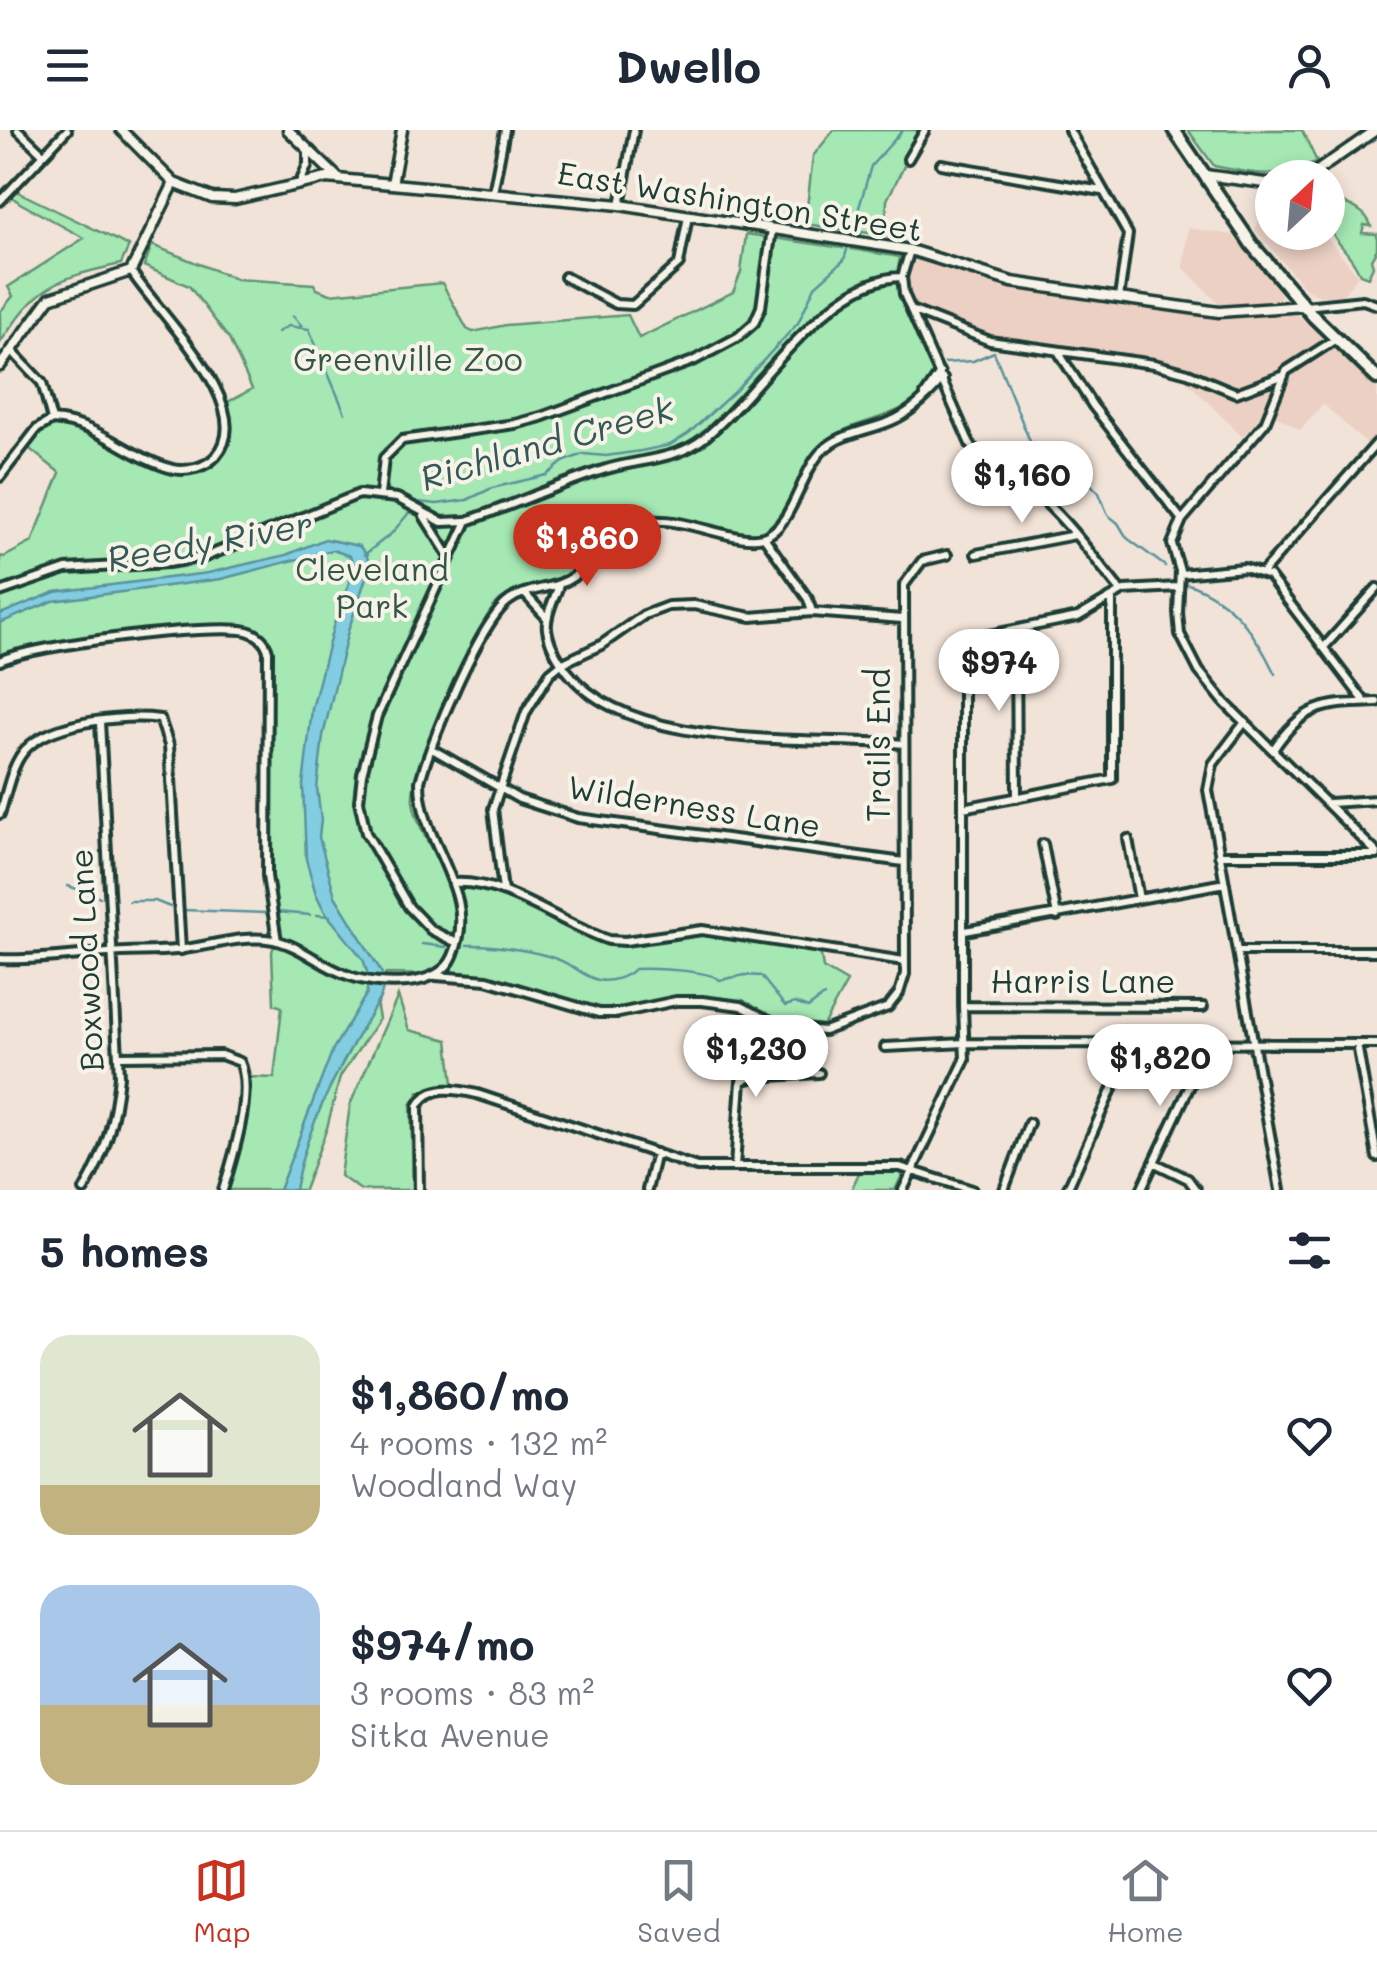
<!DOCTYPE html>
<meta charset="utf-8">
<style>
body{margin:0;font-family:Mali,sans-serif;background:#f6f6f7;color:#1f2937;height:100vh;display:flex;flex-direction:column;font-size:38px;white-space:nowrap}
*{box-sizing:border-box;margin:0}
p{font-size:32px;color:#747a83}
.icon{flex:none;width:55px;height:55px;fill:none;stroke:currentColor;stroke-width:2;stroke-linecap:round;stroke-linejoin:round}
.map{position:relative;height:1060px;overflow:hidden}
.side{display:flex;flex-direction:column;background:#fff;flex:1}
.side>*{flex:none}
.needle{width:65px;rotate:26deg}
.buttons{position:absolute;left:1255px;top:30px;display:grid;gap:20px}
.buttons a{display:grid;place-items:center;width:90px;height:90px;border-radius:50%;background:#fff;box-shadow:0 5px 15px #0003;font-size:50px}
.price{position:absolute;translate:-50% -85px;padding:0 22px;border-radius:35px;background:#fff;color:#222;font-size:32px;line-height:65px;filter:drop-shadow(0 2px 5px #0008)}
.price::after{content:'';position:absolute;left:50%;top:60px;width:30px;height:22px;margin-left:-15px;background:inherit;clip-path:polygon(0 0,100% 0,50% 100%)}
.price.on{background:#c8321e;color:#fff}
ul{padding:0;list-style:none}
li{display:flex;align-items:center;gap:30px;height:250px;padding:0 40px}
li span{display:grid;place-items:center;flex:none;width:280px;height:200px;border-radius:30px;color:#555}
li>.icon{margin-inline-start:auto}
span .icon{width:120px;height:120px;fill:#fffc;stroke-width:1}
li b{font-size:42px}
h2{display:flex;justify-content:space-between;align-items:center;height:120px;padding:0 40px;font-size:42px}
header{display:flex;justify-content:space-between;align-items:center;height:130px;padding:0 40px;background:#fff;font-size:45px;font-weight:700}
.dock{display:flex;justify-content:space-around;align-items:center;height:140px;border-top:2px solid #e0e1e3;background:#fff;font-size:28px;color:#747a83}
.dock a{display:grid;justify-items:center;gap:5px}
.dock .on{color:#c8321e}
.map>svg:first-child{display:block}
.built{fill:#ecd0c4}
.green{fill:#a5e8b3;stroke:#629274;stroke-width:2.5}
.water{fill:#82cde2;stroke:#5a939c;stroke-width:2.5}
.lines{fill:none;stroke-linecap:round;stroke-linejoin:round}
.stream{stroke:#5a939c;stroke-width:2.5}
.minor-casing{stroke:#1f3d34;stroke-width:14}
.tertiary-casing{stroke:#1f3d34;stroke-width:15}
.primary-casing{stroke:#1f3d34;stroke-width:18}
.minor{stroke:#f7f3e8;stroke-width:6}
.tertiary{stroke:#f7f3e8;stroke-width:8}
.primary{stroke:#f7f3e8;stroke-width:10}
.labels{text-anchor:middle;stroke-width:8;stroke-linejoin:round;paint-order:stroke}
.street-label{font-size:32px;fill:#1f3d34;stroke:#f7f3e8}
.park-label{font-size:32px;fill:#335747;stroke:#f7f3e8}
.water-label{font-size:35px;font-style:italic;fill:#335a57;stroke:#f7f3e8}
</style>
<header><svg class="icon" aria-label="menu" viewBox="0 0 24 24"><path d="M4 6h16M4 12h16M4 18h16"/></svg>Dwello<svg class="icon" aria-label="person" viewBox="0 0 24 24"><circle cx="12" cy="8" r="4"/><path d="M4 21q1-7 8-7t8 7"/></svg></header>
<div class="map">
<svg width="1377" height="1060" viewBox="0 0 1377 1060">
<rect width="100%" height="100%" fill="#f2e3d8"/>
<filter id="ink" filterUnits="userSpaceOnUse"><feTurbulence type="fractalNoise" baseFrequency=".01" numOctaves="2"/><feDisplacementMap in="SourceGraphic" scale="20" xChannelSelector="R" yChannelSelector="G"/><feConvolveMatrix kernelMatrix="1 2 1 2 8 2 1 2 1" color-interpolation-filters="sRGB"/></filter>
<g filter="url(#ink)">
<!-- built -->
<path class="built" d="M1261,84L1272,85V102L1323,103L1358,145L1343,165L1320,166L1307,160L1255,100Z
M1188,98L1233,105L1281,164L1278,170L1221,176L1183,137Z
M919,126L1003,156L1180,183L1228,185L1294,181L1377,257V323L1323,274L1300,300L1267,280L1242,307L1183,247L1120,232L1047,227L996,217L930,194L913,178L908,163L907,144L912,133Z"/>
<!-- green -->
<path class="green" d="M834,0H922L887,70L886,91L895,107L862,102L852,119L900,127L896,148L936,246C901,298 862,281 825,313C797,337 792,381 763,402C725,410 682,377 635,388C606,396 591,433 565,447C545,459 521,455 501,469C477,487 409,642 413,671C416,696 439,732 451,755L488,759L501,764L608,814L621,815L702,803L723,809L820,820L823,838L847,852L821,899L775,893L747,876L734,873L676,868L602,881L548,865L453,845L385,844L377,878L379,889L340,947L327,998L304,1060H225L243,1001L249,947L274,948L282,877L274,874L272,822L278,802L271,733L273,520L260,501L240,495L15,519L0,528V426L4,427L32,412L60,343L26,316L52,293C101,294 183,371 220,326C232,310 230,291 226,273L252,259L229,209L189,156L144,136L152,115L236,149L314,154L317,159L330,164L442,153L467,199L473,202L506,195L628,185L639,208L733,162L741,142L746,104L843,118L848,100L805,94L813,26Z
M1188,0H1302L1317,32C1281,50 1252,44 1214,36Z
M16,61L129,116L121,134C53,149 40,154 0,213V182L13,166L8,157L84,108L20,73L12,67Z
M1328,69C1344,72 1366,79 1371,96L1364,95L1362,103L1377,104V119L1371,129L1373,136L1368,147L1360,144C1342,106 1327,118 1328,69Z
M398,866L409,900L448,910L453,953L419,962L411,975L413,1060H361L340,1046L350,975Z
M860,1041L903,1043L895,1060H851Z"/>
<!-- water -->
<path class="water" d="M325,409L359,416L367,425L369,439L348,501L323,606L317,658L321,690L319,707L335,766L381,841L384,854L381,866C345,927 307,990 295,1060H279L333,919L367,863V842L363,829L325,782L316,764L306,729L303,655L312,579L333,497L355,437L350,426L333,420L221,449L53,471L0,493V484L55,462L208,443L286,425Z"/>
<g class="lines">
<!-- stream -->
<path class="stream" d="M293,186L302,196
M278,202L288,196L309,199L345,283
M945,233L973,231L994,222L1031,314L1043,322L1065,327L1099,363L1108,385L1118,393L1127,408L1165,436
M364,425L392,403L418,372L437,374L467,370L492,358L547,345L563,332L583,324L606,326L641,321L670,315L689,303L736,260L798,193L815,156L844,130L871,36L903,0
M1188,454C1232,469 1256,504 1275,544
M68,756L100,767
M129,771H155L170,777
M183,780L267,783
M277,782L310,785
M317,785L330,786
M422,814L446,817
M467,815C491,814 549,822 569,835C579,840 587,847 598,850C609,853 627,847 634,839C652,838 708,840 720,850L745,845L761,846L785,876L795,873L808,878L824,866"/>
<defs>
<path id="minor" d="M18,0L43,24
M1069,0L1128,104L1119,168
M908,29L925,0
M941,34L1102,61
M300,53L308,34V21
M493,63L505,0
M0,71L67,0
M620,75L634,0
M910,120L902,147L904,164L970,314C986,335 1013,344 1033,361C1067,390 1093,427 1121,461
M565,147L616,174L633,175L679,134L688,86
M1305,176L1363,170L1377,175
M911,180L990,211L1154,234L1188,243L1236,263L1282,246
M1336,209L1286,241L1265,293L1182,390L1172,414L1180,441L1178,482L1180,504L1199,541L1225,573L1377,723
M11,220L42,253L52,290
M1059,223L1093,276L1182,390
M925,265L940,243
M0,347L37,299L52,290C99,293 130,328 173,339C188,342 206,337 216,326C260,277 156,182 131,141
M380,365L384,328L402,310L515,294L541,287L693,231L738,207L754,193L761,177L772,99
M424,386L449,426
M764,407L808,469L812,482
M976,424L1075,405
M1263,442L1377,313
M1180,444L1244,438L1269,446L1365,572
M559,455C555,468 545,485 547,499C549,514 558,529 567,541C630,623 809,606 904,614
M0,462L66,439L168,433L205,427L359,364L397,368L442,392L466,391
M525,464L547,488
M1016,500L1017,668
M1325,516L1377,458
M0,531C30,515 213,493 247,501C258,504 265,510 268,521L267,746L277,811
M1245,592L1213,634L1208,660L1280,1060
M432,619L519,669L578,688L904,732
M1273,620C1304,573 1326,574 1377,572
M1329,673L1377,670
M963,678L1112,649V470
M0,684C6,666 10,641 21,625C43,592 123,584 160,589L169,615L181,820
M1128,709L1139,769
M1043,714L1057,786
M1219,725H1377
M454,753C507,750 559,794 609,810L625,811L702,800L904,831
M503,761L493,679L526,582L550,543L561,534L601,515L644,485L668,476L694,475L751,487L812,482L902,489
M965,801L1225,753
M457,813L431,800L409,777L366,703L359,671L362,644L377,586L467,391C513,375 557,355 603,340C637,329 676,331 704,308C759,264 828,147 902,147
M1238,821H1377
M0,829C35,831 72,825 107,823C130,821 153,822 176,820C208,817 241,804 274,810C302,816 323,838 350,846C379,856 439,859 453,826C481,760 420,717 420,652C429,615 481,489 510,470C528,457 555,460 573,447C601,427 614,395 651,391C688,388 736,414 763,407C792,399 801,341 822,321C840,303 868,301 891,291C911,283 929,265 943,249
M436,846L487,850L599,883H619L676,871H702L741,876L783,897L824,901L888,877L899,863L905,844L904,455L922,431L947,425
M963,876L1203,877
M1357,914L1377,1027
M885,917L965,913L1377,914
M119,926L221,925L240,932C254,962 233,1028 223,1060
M1155,1033L1188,1049L1196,1060
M735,1037L741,951L754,947L819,943
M84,1060C106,1023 115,988 119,946L100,592
M419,1060L418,976C430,954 455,959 477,964L697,1037H900L972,1060
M647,1060L656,1023
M903,1060L965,930L963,876V515L973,508L1078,487L1124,460L1178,457
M1004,1060L1029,993
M1067,1060L1132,914
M1141,1060L1210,913"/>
<path id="tertiary" d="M121,0L174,53L212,68L235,69L327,48L620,75L910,120L1012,152L1119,168L1219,182L1304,176
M288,0L339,49
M1205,45L1272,54
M1307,48L1376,0
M392,54L402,0
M0,236L50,168L131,141L174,53"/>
<path id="primary" d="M1174,0L1252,115L1314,187L1377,248"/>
</defs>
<!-- minor casing -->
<use href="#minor" class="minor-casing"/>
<!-- tertiary casing -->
<use href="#tertiary" class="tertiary-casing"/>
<!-- primary casing -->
<use href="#primary" class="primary-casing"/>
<!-- minor -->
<use href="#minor" class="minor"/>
<!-- tertiary -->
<use href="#tertiary" class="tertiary"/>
<!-- primary -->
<use href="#primary" class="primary"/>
</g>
</g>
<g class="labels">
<!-- street labels -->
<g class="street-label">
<text transform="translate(740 72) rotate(9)" y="11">East Washington Street</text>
<text transform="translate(879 615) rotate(-90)" y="11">Trails End</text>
<text transform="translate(694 677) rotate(9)" y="11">Wilderness Lane</text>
<text transform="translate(87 830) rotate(-93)" y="11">Boxwood Lane</text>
<text x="1083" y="863">Harris Lane</text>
</g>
<!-- park labels -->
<g class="park-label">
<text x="408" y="241">Greenville Zoo</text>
<text x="372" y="451">Cleveland<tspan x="372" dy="37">Park</tspan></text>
</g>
<!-- water labels -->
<g class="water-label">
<text transform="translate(547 314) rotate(-16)" y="12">Richland Creek</text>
<text transform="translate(210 412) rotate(-10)" y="12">Reedy River</text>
</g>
</g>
</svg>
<div class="buttons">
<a><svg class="needle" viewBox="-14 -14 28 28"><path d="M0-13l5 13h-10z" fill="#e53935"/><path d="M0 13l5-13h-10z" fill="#747a83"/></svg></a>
</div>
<b class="price" style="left:1022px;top:396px">$1,160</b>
<b class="price on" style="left:587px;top:459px">$1,860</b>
<b class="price" style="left:999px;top:584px">$974</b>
<b class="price" style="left:756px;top:970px">$1,230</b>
<b class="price" style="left:1160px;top:979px">$1,820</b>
</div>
<section class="side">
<h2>5 homes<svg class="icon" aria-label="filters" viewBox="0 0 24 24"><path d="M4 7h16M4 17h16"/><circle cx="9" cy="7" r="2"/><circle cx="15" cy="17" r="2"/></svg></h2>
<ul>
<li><span style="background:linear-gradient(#dfe7d0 75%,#c2b280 0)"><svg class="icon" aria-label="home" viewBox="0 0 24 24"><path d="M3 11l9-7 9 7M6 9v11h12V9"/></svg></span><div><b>$1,860/mo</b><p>4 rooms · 132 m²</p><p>Woodland Way</p></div><svg class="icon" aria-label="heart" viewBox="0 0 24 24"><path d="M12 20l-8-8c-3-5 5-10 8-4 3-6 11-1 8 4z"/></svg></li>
<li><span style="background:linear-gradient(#a9c7e8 60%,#c2b280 0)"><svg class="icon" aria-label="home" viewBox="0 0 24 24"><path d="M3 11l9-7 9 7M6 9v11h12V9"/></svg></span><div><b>$974/mo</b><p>3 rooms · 83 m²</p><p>Sitka Avenue</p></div><svg class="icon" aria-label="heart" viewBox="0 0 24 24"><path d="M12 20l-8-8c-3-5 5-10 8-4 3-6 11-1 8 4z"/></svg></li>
</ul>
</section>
<nav class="dock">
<a class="on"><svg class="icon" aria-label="map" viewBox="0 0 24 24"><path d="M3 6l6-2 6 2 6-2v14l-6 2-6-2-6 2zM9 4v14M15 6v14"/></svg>Map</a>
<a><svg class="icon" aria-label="saved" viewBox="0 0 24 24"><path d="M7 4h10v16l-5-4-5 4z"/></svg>Saved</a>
<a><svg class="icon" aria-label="home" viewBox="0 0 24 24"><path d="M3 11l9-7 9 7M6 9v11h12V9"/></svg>Home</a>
</nav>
